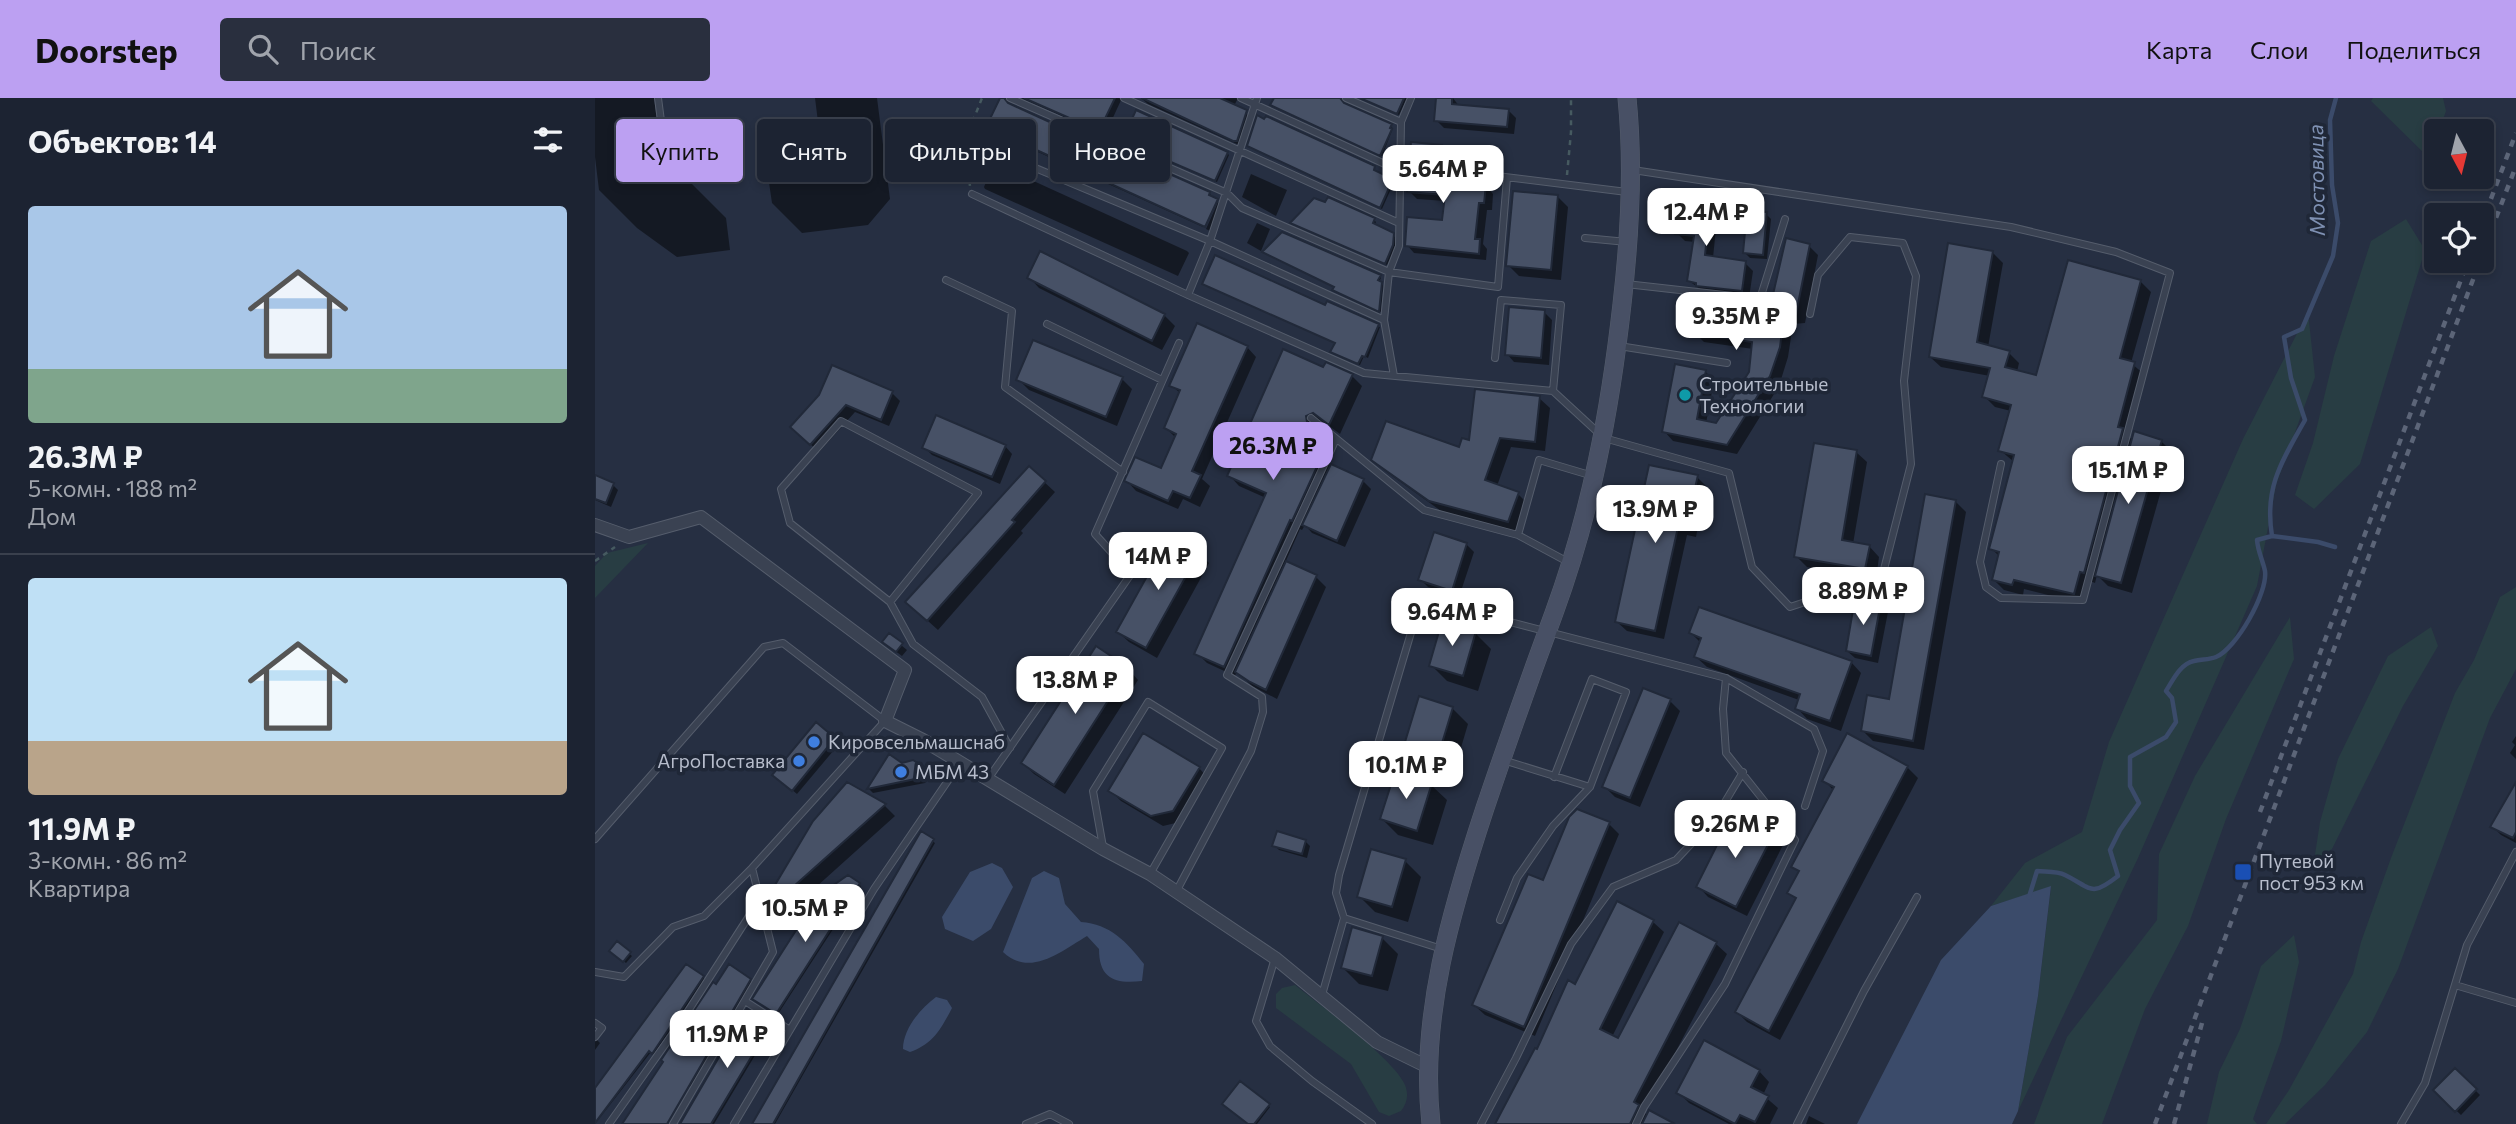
<!DOCTYPE html>
<html lang="ru">
<meta charset="utf-8">
<style>
body{margin:0;font-family:Commissioner,sans-serif;background:#292f3e;color:#f1f3f6;height:100vh;display:flex;flex-direction:column;font-size:26px;white-space:nowrap}
*{box-sizing:border-box;margin:0}
p{font-size:23px;color:#a0a4ac}
.icon{flex:none;width:38px;height:38px;fill:none;stroke:currentColor;stroke-width:2;stroke-linecap:round;stroke-linejoin:round}
.map{position:relative;flex:1;overflow:hidden}
.side{display:flex;flex-direction:column;background:#1c2332;width:595px}
.side>*{flex:none}
.banner{position:absolute;left:21px;top:21px;width:665px;height:63px;display:flex;gap:14px}
.needle{width:46px;rotate:173deg}
.tools{position:absolute;left:1829px;top:21px;display:grid;gap:14px}
.tools a{display:grid;place-items:center;width:70px;height:70px;border-radius:7px;background:#1c2332;box-shadow:0 4px 10px #0003,0 0 0 2px #3a404d;font-size:35px}
.price{position:absolute;translate:-50% -60px;padding:0 16px;border-radius:14px;background:#fff;color:#222;font-size:23px;line-height:46px;filter:drop-shadow(0 2px 4px #0008)}
.price::after{content:'';position:absolute;left:50%;top:42px;width:21px;height:16px;margin-left:-10px;background:inherit;clip-path:polygon(0 0,100% 0,50% 100%)}
.price.current{background:#bca0f2;color:#111}
ul{padding:0;list-style:none}
li{display:grid;align-content:center;gap:14px;height:371px;padding:0 28px}
li+li{border-top:2px solid #3a404d}
li span{display:grid;place-items:center;height:217px;border-radius:7px;color:#555}
li>.icon{margin-inline-start:auto}
span .icon{width:126px;height:126px;fill:#fffc;stroke-width:1}
li b{font-size:30px}
h2{display:flex;justify-content:space-between;align-items:center;height:84px;padding:0 28px;font-size:30px}
.pill{padding:0 24px;border-radius:7px;background:#1c2332;box-shadow:0 4px 10px #0003,0 0 0 2px #3a404d;font-size:24px;line-height:63px}
.pill.current{background:#bca0f2;color:#111}
header{display:flex;align-items:center;gap:42px;box-sizing:border-box;height:98px;padding:0 35px;background:#bca0f2;color:#111}
header strong{font-size:33px}
nav{display:flex;gap:38px;margin-inline-start:auto;font-size:24px}
.search{width:490px;height:63px;background:#292f3e;display:flex;align-items:center;gap:18px;box-sizing:border-box;padding:0 24px;border-radius:7px;color:#a0a4ac;font-size:26px}
main{display:flex;flex:1;min-height:0}
.map>svg:first-child{display:block}
.green{fill:#283d43}
.water{fill:#3b4b6a}
.shadow{fill:#0007}
.lines{fill:none;stroke-linecap:round;stroke-linejoin:round}
.stream{stroke:#3b4b6a;stroke-width:4.5}
.building{fill:#475166;stroke:#212939;stroke-width:2}
.service-casing{stroke:#555d6c;stroke-width:8}
.minor-casing{stroke:#555d6c;stroke-width:14}
.secondary-casing{stroke:#555d6c;stroke-width:19}
.path{stroke:#465a60;stroke-width:2.5;stroke-dasharray:5 5;stroke-linecap:butt}
.service{stroke:#3a4252;stroke-width:6}
.minor{stroke:#3a4252;stroke-width:12}
.secondary{stroke:#485065;stroke-width:18}
.rail{stroke:#5c6578;stroke-width:4.5;stroke-dasharray:7 7;stroke-linecap:butt}
.culture-dot{fill:#0f9aa8;stroke:#1f2737;stroke-width:2.5}
.shop-dot{fill:#3f7fe0;stroke:#1f2737;stroke-width:2.5}
.transit-dot{fill:#1a4fb4;stroke:#1f2737;stroke-width:2.5}
.labels{text-anchor:middle;stroke-width:7;stroke-linejoin:round;paint-order:stroke}
.poi-label{font-size:19px;fill:#b7bdcc;stroke:#1f2737;text-anchor:start}
.water-label{font-size:21px;font-style:italic;fill:#7e90b2;stroke:#1f2737}
</style>
<header>
<strong>Doorstep</strong>
<div class="search"><svg class="icon" aria-label="search" viewBox="0 0 24 24"><circle cx="10" cy="10" r="6"/><path d="M15 15l6 6"/></svg>Поиск</div>
<nav><a>Карта</a><a>Слои</a><a>Поделиться</a></nav>
</header>
<main>
<section class="side">
<h2>Объектов: 14<svg class="icon" aria-label="filters" viewBox="0 0 24 24"><path d="M4 7h16M4 17h16"/><circle cx="9" cy="7" r="2"/><circle cx="15" cy="17" r="2"/></svg></h2>
<ul>
<li><span style="background:linear-gradient(#a9c7e8 75%,#7fa58c 0)"><svg class="icon" aria-label="home" viewBox="0 0 24 24"><path d="M3 11l9-7 9 7M6 9v11h12V9"/></svg></span><div><b>26.3M ₽</b><p>5-комн. · 188 m²</p><p>Дом</p></div></li>
<li><span style="background:linear-gradient(#bfe0f5 75%,#b9a48a 0)"><svg class="icon" aria-label="home" viewBox="0 0 24 24"><path d="M3 11l9-7 9 7M6 9v11h12V9"/></svg></span><div><b>11.9M ₽</b><p>3-комн. · 86 m²</p><p>Квартира</p></div></li>
</ul>
</section>
<div class="map">
<svg width="1921" height="1026" viewBox="0 0 1921 1026">
<rect width="100%" height="100%" fill="#262f42"/>
<!-- green -->
<path class="green" d="M1778,0H1848L1851,13L1844,33H1841V43L1835,61L1776,3Z
M1811,121L1830,152L1765,366L1719,411L1700,397L1718,345L1739,258L1776,143Z
M1713,214L1720,279L1681,387L1662,488L1543,760L1423,1013L1443,898L1456,789L1396,808L1430,765L1487,734L1514,644L1648,341Z
M53,445L0,500V468L12,455Z
M1921,489V571L1895,620L1803,871L1772,934L1730,987L1690,1026H1671L1694,992L1758,876L1766,844L1796,760L1860,595L1879,562L1905,499Z
M1695,519L1699,561L1631,721L1593,828L1550,911L1507,1026H1439L1472,939L1562,822L1564,756L1600,678Z
M1836,529L1843,548L1808,608L1737,751L1719,763L1725,724L1743,661L1793,558Z
M1699,837L1704,864L1686,943L1658,1021L1662,1026H1612L1624,974L1645,931L1666,868Z
M700,887C726,908 798,960 810,987C814,997 812,1005 806,1013L794,1018L784,1014L756,966L681,910V896L687,890Z"/>
<!-- water -->
<path class="water" d="M397,765L407,770L418,789L396,831L378,843L350,831L347,819L375,774Z
M449,773L464,780L470,806L486,824C515,826 532,844 549,866L547,883C520,886 504,881 504,851L492,838C467,853 435,880 408,854L437,780Z
M1456,788L1443,898L1423,1013L1417,1026H1262L1346,862L1396,808Z
M341,899L352,902L357,910C346,931 338,946 315,954L308,951C308,931 325,911 341,899Z"/>
<!-- shadow -->
<path class="shadow" d="M0,0H59L70,86L94,83L131,120L135,152L82,159L42,130L4,92L0,59Z
M220,0H282L295,101L273,127L207,135L177,105L172,71L228,64Z
M407,0H417L414,4L416,8L523,57L614,95L621,102L608,129L399,34L394,29Z
M426,0H527L510,37Z
M546,0H643L639,8L656,19L644,47L553,6Z
M681,0H747L749,7L798,30L787,58L679,9Z
M766,0H812L804,17Z
M843,0H858L864,8L913,12L921,20L919,36L849,30L841,22Z
M531,45L632,55L634,57L622,84Z
M656,49L779,69L780,74L799,84L787,111Z
M846,49L854,56L852,84L891,88L898,96L897,112H892L888,146L892,151L891,162L819,155L812,147L849,124L851,103L822,101L814,93Z
M399,65L592,153L594,155L583,178L390,91L389,89Z
M656,76L692,92L681,118L647,99Z
M962,98L973,109L966,182L924,178L913,167Z
M1115,102L1123,110L1118,160L1150,165L1158,173L1154,200L1111,195L1094,183L1100,144L1090,143L1082,135Z
M623,104L627,107L615,133L611,131Z
M1171,116L1176,121L1172,161L1155,160L1150,155Z
M779,122L781,124L779,128L800,139V150L792,167L699,126Z
M662,125L675,131L666,153L652,145Z
M1214,148L1223,157L1210,225L1198,226L1193,259L1184,288L1142,356L1078,343L1069,333L1110,273L1119,283L1111,325L1122,327L1156,275L1158,251L1109,244L1099,234L1144,206L1151,213L1176,216Z
M1397,154L1408,165L1393,249L1414,255L1424,265L1422,274L1442,279L1545,183L1556,194L1536,265L1550,277L1534,339L1538,343H1566L1577,354L1537,495L1513,488L1502,477L1500,485L1495,483L1489,506L1429,491L1428,497L1409,492L1398,481L1405,459L1396,450L1419,364L1405,352L1416,313L1400,309L1389,298L1395,278L1346,269L1335,259Z
M785,178L786,180L784,184L788,187L786,214L741,194L740,190Z
M434,179L569,217L580,228L567,252L444,190Z
M611,187L731,209L785,229L773,260L769,258L765,267L739,255L741,246Z
M949,214L957,222L954,267L919,264L912,256Z
M652,249L661,259L607,381L615,388L605,409L588,401L583,411L541,393L532,383L567,372L581,340L571,330L586,296L576,287Z
M729,271L757,278L767,288L745,336L729,324L720,329L721,334L738,349L735,355L738,358L734,367L768,383L776,391L750,449L717,435L710,427L707,432L705,431L690,465L721,479L731,489L682,601L657,588L642,573L640,578L612,565L602,555L671,400L644,388L634,377Z
M527,281L537,291L522,328L434,292L424,282Z
M297,295L305,303L294,328L260,314L224,354L205,337L226,298Z
M944,300L955,310L950,353L916,349L902,388L923,396L933,406L924,434L846,413L789,372L779,361L865,352Z
M410,348L417,356L405,386L337,357L329,349Z
M1261,354L1272,364L1258,446L1274,448L1284,459L1281,481L1212,469L1201,458Z
M434,370L460,394L426,433L428,435L343,532L323,514Z
M1102,379L1111,388L1101,439L1092,437L1069,541L1032,533L1022,524Z
M18,387L23,392L16,409L0,402V388Z
M1360,403L1371,414L1329,652L1278,643L1268,633L1295,603Z
M871,446L879,454L864,499L833,489L825,481Z
M604,455L614,465L562,560L534,544L523,534Z
M1285,506L1293,514L1283,565L1260,560L1252,553Z
M880,535L896,551L883,593L852,583L836,567Z
M1096,535L1256,564L1266,575L1246,633L1212,621L1202,610L1204,602L1112,569L1101,559L1106,545Z
M295,538L312,552L307,558L295,549Z
M533,571L543,582L470,696L439,676L428,665Z
M1075,603L1085,613L1045,709L1020,699L1009,688Z
M857,610L873,626L860,670L827,660L812,644Z
M1921,638V661L1915,655L1920,647L1917,644Z
M239,641L244,646L202,696L184,681Z
M294,659L306,667L331,672L336,677L330,685L278,695L274,691Z
M1312,669L1323,680L1185,942L1152,924L1142,914L1202,802L1194,795L1205,775L1198,769L1239,693L1229,682Z
M604,670L614,681L589,723L568,728L526,703L516,693Z
M252,686L290,708L300,718L201,807L182,787Z
M836,687L852,702L838,747L803,737L787,721Z
M1921,688V745L1906,737L1897,728Z
M1014,726L1024,736L940,938L890,917L879,907L949,784Z
M327,735L340,745L180,1026H159Z
M1177,737L1188,747L1152,818L1113,799L1103,788Z
M710,743L715,748L712,760L684,752L679,747Z
M810,763L826,779L813,824L780,814L764,798Z
M264,787L266,788L183,916L161,903Z
M1058,824L1069,834L1017,939L1024,943L1085,827L1121,846L1132,856L1049,1014L1053,1018L1076,1026H902L981,888Z
M787,840L803,856L793,893L764,886L748,870Z
M22,846L37,858L31,865L16,853Z
M108,879L110,881L59,956L56,954L0,1026V993Z
M155,882L157,884L96,989L90,986L63,1026H29Z
M152,913L173,927L174,934L119,1026H85Z
M0,940L5,945L0,952Z
M1860,972L1885,997L1866,1017L1840,992Z
M1164,973L1174,984L1168,997L1183,1010L1175,1026H1134L1094,1005L1083,994Z
M645,986L675,1009L662,1026H655Z
M1214,1018L1230,1026H1211Z"/>
<g class="lines">
<!-- stream -->
<path class="stream" d="M1677,438L1723,444L1740,449
M1434,799L1442,773C1451,774 1462,773 1470,777C1497,790 1495,800 1523,778L1515,752L1525,732L1544,705L1535,688V659L1571,639L1581,624L1577,600L1571,593C1578,582 1585,566 1599,563C1606,561 1614,562 1621,559C1641,551 1673,495 1670,473C1668,463 1663,454 1662,442L1677,438C1669,389 1687,363 1710,322L1696,280L1689,239L1707,231L1738,158L1743,125L1737,87L1735,22L1741,0"/>
</g>
<!-- building -->
<path class="building" d="M405,0H409L413,5L522,55L523,53L615,94L614,97L623,101L610,129L391,29Z
M429,0H520L504,33Z
M547,0H625L652,12L642,43H638Z
M679,0H745L749,5L797,26L795,30L797,31L785,58L675,7Z
M765,0H809L802,16Z
M841,0H857V6L914,11L912,29L839,23Z
M541,12L633,54L620,83L527,43Z
M662,17L669,21L671,18L780,68L779,72L798,81L785,110L652,48Z
M816,44L847,47L845,82L891,87L889,105H884L880,141H885L884,156L810,148L812,119L847,122L850,97L812,94Z
M918,93L963,97L956,172L911,168Z
M1084,97L1116,100L1110,157L1151,163L1147,193L1101,188V185L1092,183L1099,138L1080,136Z
M733,99L780,120L778,125L799,135L798,147L790,166L695,125L719,100L730,104Z
M1152,113L1172,114L1168,157L1148,155Z
M687,134L786,177L783,182L787,184L784,214L737,192L739,189L667,154Z
M1191,140L1215,146L1201,216L1189,217L1185,249L1175,278L1132,347L1067,334L1080,266L1111,272L1102,321L1121,325L1154,274L1157,244L1098,235L1100,199L1145,205L1144,210L1174,214Z
M1353,145L1398,153L1382,244L1415,253L1410,269L1441,277L1473,162L1546,182L1525,260L1540,264L1523,329L1528,330L1489,475L1485,474L1479,496L1419,482L1417,487L1397,482L1404,454L1394,451L1419,357L1403,353L1416,307L1387,299L1395,270L1334,259Z
M445,153L570,216L557,243L432,180Z
M620,157L730,207L732,203L784,226L770,259L767,258L763,266L735,254L740,245L607,186Z
M914,209L950,212L946,260L910,257Z
M602,225L653,248L597,373L606,377L595,400L578,393L573,403L529,383L540,359L566,370L581,336L569,330L585,292L574,288Z
M438,242L528,279L511,319L421,282Z
M688,251L728,269L731,264L758,276L734,327L718,315L711,318L712,324L729,338L726,344L729,346L722,360L725,362L697,423L695,422L629,569L599,556L671,395L632,378Z
M237,267L298,293L286,322L251,307L215,347L195,329L224,297Z
M880,291L945,298L940,344L905,340L890,382L924,394L913,424L834,403L776,362L791,323L864,349L867,340L874,342Z
M341,317L411,347L397,379L327,350Z
M1539,333L1567,342L1526,485L1500,478Z
M1219,345L1262,352L1247,442L1275,447L1270,471L1199,459Z
M736,366L769,381L742,443L707,427Z
M1054,367L1103,377L1091,430L1083,429L1060,533L1020,524Z
M434,368L451,383L417,422L420,424L332,523L310,504Z
M0,377L19,385L11,405L0,401Z
M1330,396L1361,402L1318,643L1266,633L1272,597L1294,601Z
M839,434L872,445L857,493L823,482Z
M575,437L605,453L551,550L521,534Z
M691,463L722,477L671,592L655,584L640,574Z
M1260,500L1286,504L1276,558L1251,553Z
M1104,509L1257,563L1235,623L1200,611L1205,596L1099,559L1106,540L1094,535Z
M847,523L881,533L868,578L834,568Z
M294,535L308,545L301,554L287,544Z
M501,548L534,570L459,687L426,665Z
M1048,590L1076,601L1035,700L1007,689Z
M824,598L858,609L844,655L810,644Z
M221,624L240,640L197,693L177,677Z
M548,635L605,669L578,713L556,718L513,693Z
M1252,635L1313,668L1174,933L1140,914L1201,800L1192,795L1204,773L1196,769L1239,689L1227,683Z
M294,656L307,665L318,662L332,671L325,680L272,691Z
M800,674L837,685L822,733L785,721Z
M252,684L291,706L189,797L180,787L218,723Z
M1921,684V734L1918,740L1895,729Z
M982,711L1015,724L929,929L877,907L933,776L948,782L974,719Z
M1138,715L1179,735L1141,809L1101,789Z
M326,733L339,741L178,1026H157Z
M682,733L711,742L707,756L677,748Z
M776,751L811,761L797,809L762,799Z
M253,777L265,785L181,916L157,901L223,798Z
M1022,803L1059,822L1005,931L1023,940L1084,824L1122,844L1039,1004L1044,1007L1035,1026H900L940,950L942,951L973,882L980,886Z
M757,829L788,838L777,878L746,870Z
M22,843L36,854L28,864L14,853Z
M91,866L109,878L57,956L54,953L0,1025V990Z
M134,866L156,881L72,1026H27L68,964L66,962L118,884L121,886Z
M152,911L174,925L172,930L173,931L116,1026H85Z
M1109,942L1165,972L1156,989L1174,998L1160,1024L1145,1017L1140,1026L1081,995Z
M1860,970L1882,991L1860,1014L1838,992Z
M645,983L675,1006L659,1026H653L627,1006Z
M1054,1012L1080,1026H1047Z"/>
<g class="lines">
<defs>
<path id="service" d="M63,0L71,61
M415,0L632,95L647,110L794,174L903,189L912,80
M529,0L804,125
M646,0L805,73
M662,0L615,143L789,222
M751,0L806,24
M371,41L615,143L593,197
M853,72L1032,94
M1038,72L1416,129L1521,154L1575,175L1488,502L1406,500L1391,489L1385,464L1406,366
M377,96L593,197L769,275L958,293
M990,140L1032,144
M351,182L417,213L410,289L528,374
M1031,186L1165,201L1190,121
M452,226L567,282
M1024,248L1132,265
M900,260L906,202L966,207L958,293L1009,340L1134,375L1157,469L1195,509L1287,479L1316,366L1309,283L1321,178L1308,145L1255,139L1223,177L1215,216
M799,278L789,222L794,174L804,148L806,24L816,0
M716,320L829,412L923,437L973,464
M923,437L944,362L998,378
M295,504L195,425L186,391L246,323L383,395L295,504L318,546L387,599L415,650
M908,662L995,689
M393,681L536,476L500,436L584,245
M0,741L169,549L188,545L290,623L157,770L178,854L78,1026
M508,749L498,693L553,604L627,650L555,776
M581,794L656,653L668,614L667,599L632,577L741,341
M749,820L847,851
M905,822L922,780L958,728L995,689L1031,594L997,581L959,679
M680,860L661,923L675,948L717,983L777,1026
M0,874L29,879L78,829L109,818L157,770
M1860,887L1921,905
M727,897L749,820L741,795L744,777L826,501L1131,580L1219,631L1228,653L1210,708
M150,903L195,932
M0,925L7,930L0,939
M14,1026L86,924L165,801
M139,1026L279,791L365,665
M431,1026L455,1016L474,1026
M886,1026L921,960L976,846L1018,789L1081,762L1121,719L1148,674
M1041,1026L1049,1009L1130,886L1200,742L1131,655L1128,611L1131,580
M1202,1026L1269,893L1322,799
M1806,1026L1830,985L1872,847L1921,754"/>
<path id="minor" d="M0,427L34,439L106,419L310,572L290,623L328,642L508,751L555,776L680,860L782,944L833,969"/>
<path id="secondary" d="M836,1026C824,919 857,810 890,710C912,645 935,580 959,515C996,414 1015,313 1027,206C1035,137 1039,69 1032,0"/>
</defs>
<!-- service casing -->
<use href="#service" class="service-casing"/>
<!-- minor casing -->
<use href="#minor" class="minor-casing"/>
<!-- secondary casing -->
<use href="#secondary" class="secondary-casing"/>
<!-- path -->
<path class="path" d="M374,33L387,0
M371,53L375,88
M972,77L976,34V0
M0,463L20,449"/>
<!-- service -->
<use href="#service" class="service"/>
<!-- minor -->
<use href="#minor" class="minor"/>
<!-- secondary -->
<use href="#secondary" class="secondary"/>
<!-- rail -->
<path class="rail" d="M1886,127L1921,35
M1886,159L1921,68
M1665,714L1873,163
M1560,1026L1885,163
M1579,1026L1607,925"/>
</g>
<!-- markers -->
<circle class="culture-dot" cx="1090" cy="297" r="7"/>
<g class="shop-dot">
<circle cx="219" cy="644" r="7"/>
<circle cx="204" cy="663" r="7"/>
<circle cx="306" cy="674" r="7"/>
</g>
<rect class="transit-dot" x="1639" y="765" width="18" height="18" rx="3.5"/>
<g class="labels">
<!-- poi labels -->
<g class="poi-label">
<text x="1104" y="293">Строительные<tspan x="1104" dy="22">Технологии</tspan></text>
<text x="233" y="651">Кировсельмашснаб</text>
<text x="190" y="670" text-anchor="end">АгроПоставка</text>
<text x="320" y="681">МБМ 43</text>
<text x="1664" y="770">Путевой<tspan x="1664" dy="22">пост 953 км</tspan></text>
</g>
<!-- water labels -->
<g class="water-label">
<text transform="translate(1722 82) rotate(-91)" y="7">Мостовица</text>
</g>
</g>
</svg>
<div class="tools">
<a><svg class="needle" viewBox="-14 -14 28 28"><path d="M0-13l5 13h-10z" fill="#e53935"/><path d="M0 13l5-13h-10z" fill="#a0a4ac"/></svg></a>
<a><svg class="icon" aria-label="locate" viewBox="0 0 24 24"><circle cx="12" cy="12" r="6"/><path d="M12 2v4M12 18v4M2 12h4M18 12h4"/></svg></a>
</div>
<b class="price" style="left:848px;top:107px">5.64M ₽</b>
<b class="price" style="left:1111px;top:150px">12.4M ₽</b>
<b class="price" style="left:1141px;top:254px">9.35M ₽</b>
<b class="price current" style="left:678px;top:384px">26.3M ₽</b>
<b class="price" style="left:1533px;top:408px">15.1M ₽</b>
<b class="price" style="left:1060px;top:447px">13.9M ₽</b>
<b class="price" style="left:563px;top:494px">14M ₽</b>
<b class="price" style="left:1268px;top:529px">8.89M ₽</b>
<b class="price" style="left:857px;top:550px">9.64M ₽</b>
<b class="price" style="left:480px;top:618px">13.8M ₽</b>
<b class="price" style="left:811px;top:703px">10.1M ₽</b>
<b class="price" style="left:1140px;top:762px">9.26M ₽</b>
<b class="price" style="left:210px;top:846px">10.5M ₽</b>
<b class="price" style="left:132px;top:972px">11.9M ₽</b>
<div class="banner">
<a class="pill current">Купить</a>
<a class="pill">Снять</a>
<a class="pill">Фильтры</a>
<a class="pill">Новое</a>
</div>
</div>
</main>
